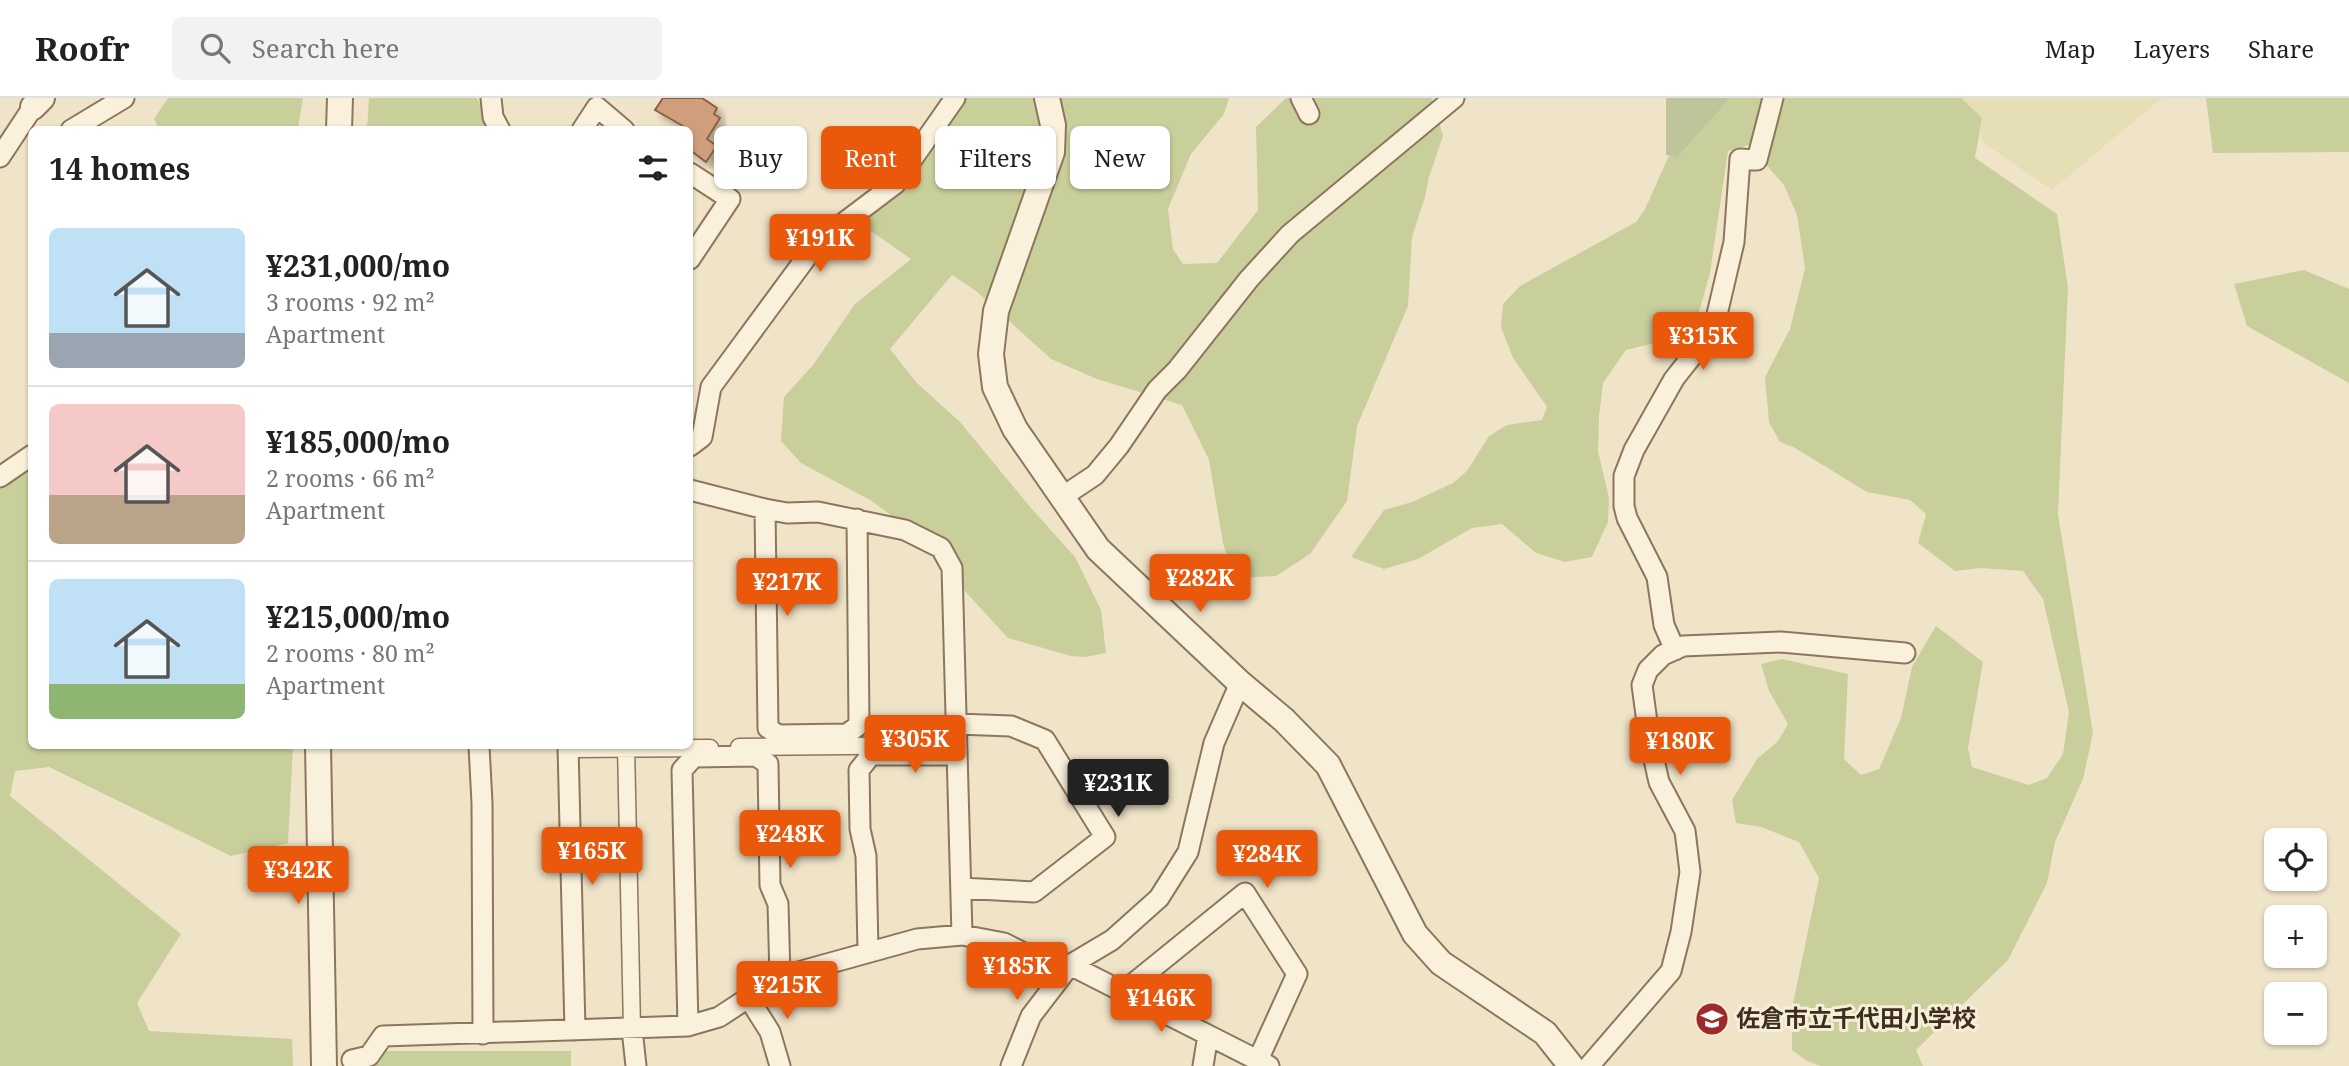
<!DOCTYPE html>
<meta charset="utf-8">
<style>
body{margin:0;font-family:"Noto Serif","Noto Sans JP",serif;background:#f2f2f2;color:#222;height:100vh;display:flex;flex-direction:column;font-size:26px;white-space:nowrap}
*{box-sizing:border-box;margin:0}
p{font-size:23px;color:#767676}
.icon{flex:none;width:38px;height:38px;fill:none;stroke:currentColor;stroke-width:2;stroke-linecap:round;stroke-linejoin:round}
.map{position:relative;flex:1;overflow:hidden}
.sheet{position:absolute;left:28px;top:28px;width:665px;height:623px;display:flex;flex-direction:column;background:#fff;border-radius:10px;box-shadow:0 2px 5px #0004}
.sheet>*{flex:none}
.top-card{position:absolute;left:714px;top:28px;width:665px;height:63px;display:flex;gap:14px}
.buttons{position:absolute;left:2264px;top:730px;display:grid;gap:14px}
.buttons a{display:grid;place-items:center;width:63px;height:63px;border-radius:10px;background:#fff;box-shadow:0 2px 5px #0004;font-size:35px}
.price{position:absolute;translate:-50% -60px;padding:0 16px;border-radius:7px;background:#ea580c;color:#fff;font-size:23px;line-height:46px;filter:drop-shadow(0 2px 4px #0008)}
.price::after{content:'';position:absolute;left:50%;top:42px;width:21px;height:16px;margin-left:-10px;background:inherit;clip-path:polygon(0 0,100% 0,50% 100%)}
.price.selected{background:#222;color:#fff}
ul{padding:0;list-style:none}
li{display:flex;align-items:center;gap:21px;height:175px;padding:0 21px}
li+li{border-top:2px solid #e0e0e0}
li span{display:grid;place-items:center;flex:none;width:196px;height:140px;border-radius:10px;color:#555}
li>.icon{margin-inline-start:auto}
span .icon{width:84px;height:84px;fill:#fffc;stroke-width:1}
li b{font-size:30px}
h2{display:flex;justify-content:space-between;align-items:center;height:84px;padding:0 21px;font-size:30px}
.chip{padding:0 24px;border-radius:10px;background:#fff;box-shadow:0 2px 5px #0004;font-size:24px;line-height:63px}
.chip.selected{background:#ea580c;color:#fff}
header{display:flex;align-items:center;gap:42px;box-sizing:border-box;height:98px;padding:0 35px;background:#fff;border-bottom:2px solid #e0e0e0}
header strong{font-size:33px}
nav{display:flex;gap:38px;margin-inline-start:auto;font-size:24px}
.search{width:490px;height:63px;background:#f2f2f2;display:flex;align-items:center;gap:18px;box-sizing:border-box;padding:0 24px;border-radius:10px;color:#767676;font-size:26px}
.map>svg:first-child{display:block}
.farmland{fill:#e6deb5}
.green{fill:#c9cf9b}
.cemetery{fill:#bfc49a}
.building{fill:#cf9f7d;stroke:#8d5f41;stroke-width:2;filter:url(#shadow)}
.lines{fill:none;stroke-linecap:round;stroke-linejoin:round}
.pedestrian-casing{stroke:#8d765c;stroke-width:19}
.minor-casing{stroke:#8d765c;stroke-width:23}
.tertiary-casing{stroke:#8d765c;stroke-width:28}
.pedestrian{stroke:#faf1dc;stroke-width:16}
.minor{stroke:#faf1dc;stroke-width:19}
.tertiary{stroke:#faf1dc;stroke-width:24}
.labels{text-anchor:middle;stroke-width:6;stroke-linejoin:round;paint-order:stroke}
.poi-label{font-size:24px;font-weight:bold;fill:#3d2e20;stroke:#f7eed8;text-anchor:start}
</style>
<header>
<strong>Roofr</strong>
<div class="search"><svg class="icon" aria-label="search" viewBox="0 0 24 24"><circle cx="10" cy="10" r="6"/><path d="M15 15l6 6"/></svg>Search here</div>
<nav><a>Map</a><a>Layers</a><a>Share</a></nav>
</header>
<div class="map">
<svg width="2349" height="968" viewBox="0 0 2349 968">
<defs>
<filter id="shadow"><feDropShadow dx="6" dy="6" stdDeviation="3.5" flood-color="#0004"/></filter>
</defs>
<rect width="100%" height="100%" fill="#f0e4c8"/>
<!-- farmland -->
<path class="farmland" d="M1961,0H2162L2052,92L1985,46Z"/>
<!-- green -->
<path class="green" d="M168,0H303L298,31H159L154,21Z
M369,0H477L492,31L367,32Z
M945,0H1229L1224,16L1191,56L1168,111L1173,151L1183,166L1217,165L1258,112L1256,29L1286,0H1432L1443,38L1429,79L1425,99L1412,139L1408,208L1357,328L1347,403L1310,456L1276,478L1234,480L1223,445L1209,362L1182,307L1097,281L1051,261L976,193L952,177L890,251L916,284L960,324L1031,410L1075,459L1101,512L1106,555L1085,559L1071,558L1008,540L952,479L927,443L870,402L801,365L781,343L784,299L813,267L855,206L911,161L855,122L889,69Z
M1720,0H1961L1982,20L1975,60L2057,116L2068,189L2058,416L2093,635L2083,681L2055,744L2047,785L2008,862L1916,952L1923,968H1821L1807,963L1792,952V910L1819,780L1799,744L1761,729L1736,725L1732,702L1757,661L1778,643L1788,626L1769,593L1761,566L1782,561L1848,576L1844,661L1861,677L1879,671L1901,620L1912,569L1936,528L1983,564L1968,650L1972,669L2029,687L2047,680L2063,656L2069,614L2043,501L2023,473L1981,470L1955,473L1918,445L1926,416L1910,402L1867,394L1795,350L1780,344L1769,324L1765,279L1790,231L1805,170L1797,117L1784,87L1749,47L1728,53L1710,175L1697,221L1667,242L1626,252L1603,285L1599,319L1598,353L1609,400L1608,424L1592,459L1565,464L1536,455L1502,426L1472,430L1418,461L1384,471L1351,459L1384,412L1412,404L1453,385L1467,373L1489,338L1507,327L1542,322L1547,309L1513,260L1501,229L1503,206L1520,188L1636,124L1645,111L1676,42Z
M2206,0H2349V54L2213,55Z
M2304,172L2349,191V285L2247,228L2234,186Z
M31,368L32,648H293L288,745L231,758L49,669L15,673L10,698L181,836L137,905L149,933L292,941L293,968H0V390Z
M383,953H571V968H366Z"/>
<!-- cemetery -->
<path class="cemetery" d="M1666,0H1730L1677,59L1666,57Z"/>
<!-- building -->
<path class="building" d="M663,0H702L717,10L714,16L720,20L707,41L717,48L706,64L690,52V32L655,12Z"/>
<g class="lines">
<defs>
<path id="pedestrian" d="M626,648L632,931
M739,649L957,647
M569,651L710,650"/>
<path id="minor" d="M491,0L493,19L500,32
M1301,0L1309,16
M71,32L124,0
M582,32L597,9L624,32
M0,59L33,9
M690,75L730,101L690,161
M690,348L702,339L711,289L817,145L895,86L955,0
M0,379L32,357
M690,392L765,411L787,415L818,414L905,432L941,450L952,470L962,837
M1062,399L1095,377L1119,348L1157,292L1177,272L1249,181L1290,136L1454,0
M765,411L768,630L778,637L847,636L859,627L857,421
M1675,552L1664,527L1657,479L1627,420L1624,408V378L1634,352L1674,281L1707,239L1715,225L1734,144L1740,61L1757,62L1773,0
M957,626L1011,628L1045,642L1105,739L1034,794L961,790
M479,648L482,705L483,936
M568,648L575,932
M868,853L866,758L860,731L859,672L871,657H957
M1123,894L1245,795L1297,876L1258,962
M748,899L770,934L780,968
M688,928L682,672L694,659L756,658L768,666L770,787L778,806L780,879
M632,931L636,968
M352,962L369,958L383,938L688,928L719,919L780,879L917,841L962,837L1004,845L1046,866L1070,867L1112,842L1159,800L1188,754L1214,645L1240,585
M1011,968L1031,918L1070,867L1269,968
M1203,968L1208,937
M1589,968L1671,873L1681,834L1690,774L1685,733L1659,684L1649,639L1642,587L1648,572L1663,557L1683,548L1781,544L1905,555"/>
<path id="tertiary" d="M1047,0L1053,27L1052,54L996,213L991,256L995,289L1015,331L1098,451L1240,585L1284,622L1328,667L1415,836L1441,865L1545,935L1571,968
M33,9L42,0
M339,32L340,0
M318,648L324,968"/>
</defs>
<!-- pedestrian casing -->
<use href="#pedestrian" class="pedestrian-casing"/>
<!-- minor casing -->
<use href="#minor" class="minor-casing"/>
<!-- tertiary casing -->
<use href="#tertiary" class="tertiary-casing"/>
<!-- pedestrian -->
<use href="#pedestrian" class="pedestrian"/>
<!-- minor -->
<use href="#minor" class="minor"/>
<!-- tertiary -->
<use href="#tertiary" class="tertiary"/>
</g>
<!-- icons -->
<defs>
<symbol id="school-disc" viewBox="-11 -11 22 22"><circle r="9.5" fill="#9e2a2b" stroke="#f7eed8"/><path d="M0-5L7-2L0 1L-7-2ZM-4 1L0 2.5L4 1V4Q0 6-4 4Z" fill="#fff"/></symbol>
</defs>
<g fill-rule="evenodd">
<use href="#school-disc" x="1693" y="902" width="38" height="38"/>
</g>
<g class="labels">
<!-- poi labels -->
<g class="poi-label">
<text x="1736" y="929">佐倉市立千代田小学校</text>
</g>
</g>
</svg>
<div class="buttons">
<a><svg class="icon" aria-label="locate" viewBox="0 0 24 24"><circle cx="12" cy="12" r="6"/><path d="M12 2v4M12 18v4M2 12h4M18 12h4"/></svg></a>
<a>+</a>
<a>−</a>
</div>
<b class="price" style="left:820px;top:176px">¥191K</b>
<b class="price" style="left:1703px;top:274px">¥315K</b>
<b class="price" style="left:1200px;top:516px">¥282K</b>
<b class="price" style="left:787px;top:520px">¥217K</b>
<b class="price" style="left:915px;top:677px">¥305K</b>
<b class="price" style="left:1680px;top:679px">¥180K</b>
<b class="price selected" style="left:1118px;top:721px">¥231K</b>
<b class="price" style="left:790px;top:772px">¥248K</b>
<b class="price" style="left:592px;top:789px">¥165K</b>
<b class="price" style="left:1267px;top:792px">¥284K</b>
<b class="price" style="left:298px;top:808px">¥342K</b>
<b class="price" style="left:1017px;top:904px">¥185K</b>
<b class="price" style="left:787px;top:923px">¥215K</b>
<b class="price" style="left:1161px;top:936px">¥146K</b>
<div class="top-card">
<a class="chip">Buy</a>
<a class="chip selected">Rent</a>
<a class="chip">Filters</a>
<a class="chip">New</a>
</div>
<section class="sheet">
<h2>14 homes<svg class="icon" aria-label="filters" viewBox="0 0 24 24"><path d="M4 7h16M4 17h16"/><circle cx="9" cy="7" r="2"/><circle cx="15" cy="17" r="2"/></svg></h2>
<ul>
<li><span style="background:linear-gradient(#bfe0f5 75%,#9aa5b1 0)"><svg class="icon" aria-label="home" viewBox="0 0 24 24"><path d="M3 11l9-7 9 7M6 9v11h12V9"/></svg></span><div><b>¥231,000/mo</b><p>3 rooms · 92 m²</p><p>Apartment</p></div></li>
<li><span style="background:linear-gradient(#f6c9c9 65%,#b9a48a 0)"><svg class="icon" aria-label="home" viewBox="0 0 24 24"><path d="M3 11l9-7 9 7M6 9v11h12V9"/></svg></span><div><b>¥185,000/mo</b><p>2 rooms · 66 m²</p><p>Apartment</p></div></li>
<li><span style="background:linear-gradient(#bfe0f5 75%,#8fb573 0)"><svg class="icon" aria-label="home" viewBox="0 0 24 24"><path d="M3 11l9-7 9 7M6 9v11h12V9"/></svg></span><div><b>¥215,000/mo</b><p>2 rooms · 80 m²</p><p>Apartment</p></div></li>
</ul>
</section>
</div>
